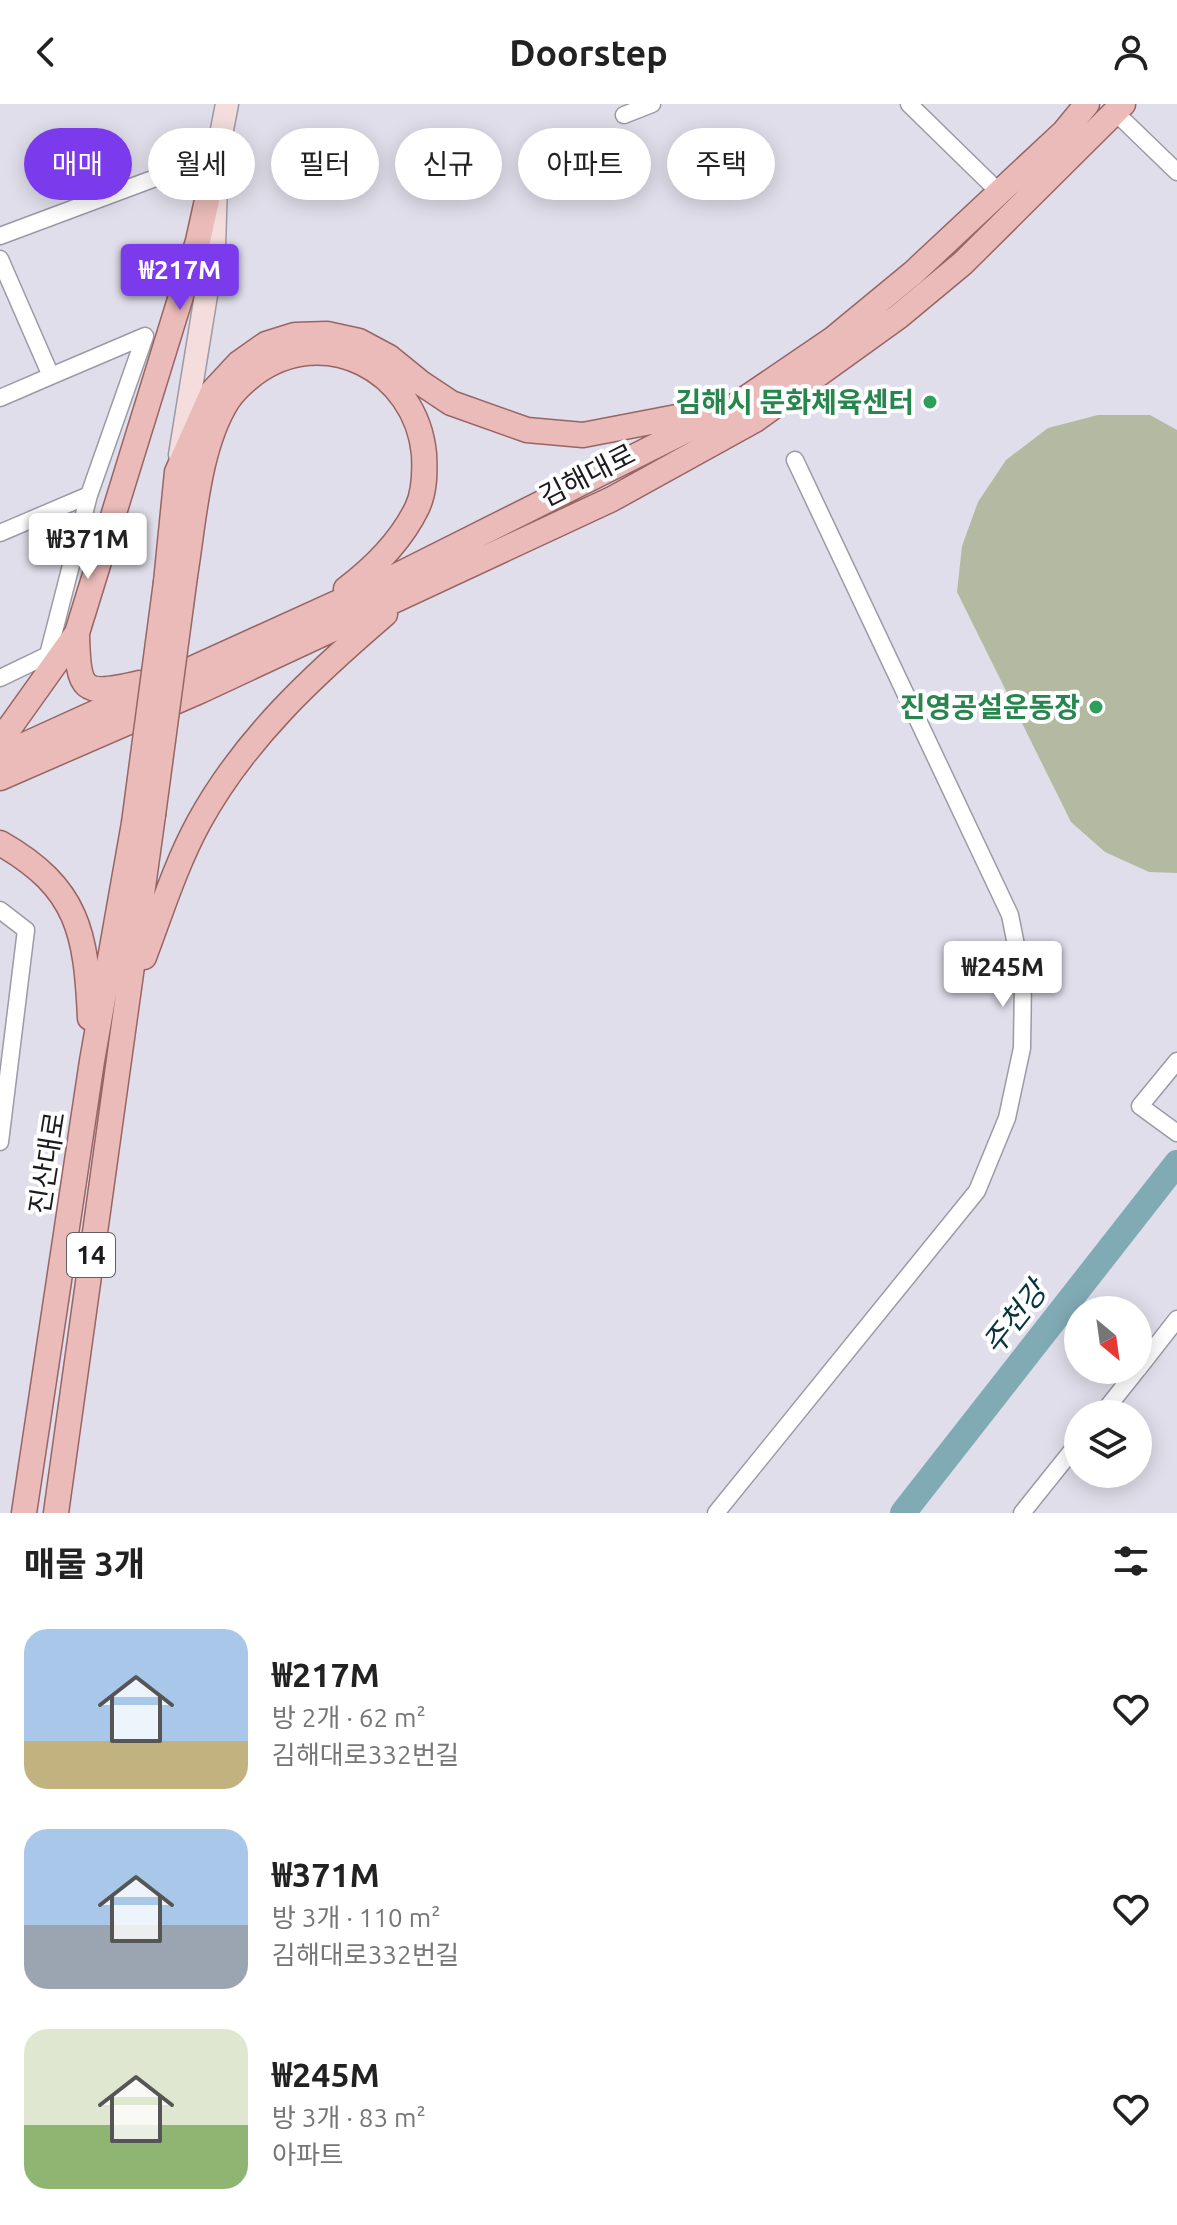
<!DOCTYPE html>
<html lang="ko">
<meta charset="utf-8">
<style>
body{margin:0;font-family:Ubuntu,"Noto Sans KR",sans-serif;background:#f6f6f6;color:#222;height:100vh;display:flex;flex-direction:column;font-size:30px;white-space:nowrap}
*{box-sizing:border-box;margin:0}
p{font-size:26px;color:#767676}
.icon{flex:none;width:44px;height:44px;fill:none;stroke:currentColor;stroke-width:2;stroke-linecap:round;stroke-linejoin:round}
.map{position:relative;height:1409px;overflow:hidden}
.drawer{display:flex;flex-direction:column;background:#fff;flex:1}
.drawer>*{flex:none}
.guide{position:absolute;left:24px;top:24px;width:1130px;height:72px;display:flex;gap:16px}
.needle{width:52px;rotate:151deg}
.tools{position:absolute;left:1064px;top:1192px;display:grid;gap:16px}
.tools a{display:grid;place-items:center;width:88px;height:88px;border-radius:50%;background:#fff;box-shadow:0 4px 20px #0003;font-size:40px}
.price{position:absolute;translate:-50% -68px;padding:0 18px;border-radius:8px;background:#fff;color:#222;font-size:26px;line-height:52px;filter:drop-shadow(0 2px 4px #0008)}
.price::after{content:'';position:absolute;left:50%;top:48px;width:24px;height:18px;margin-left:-12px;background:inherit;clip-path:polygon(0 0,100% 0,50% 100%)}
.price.selected{background:#7c3aed;color:#fff}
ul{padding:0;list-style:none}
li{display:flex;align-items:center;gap:24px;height:200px;padding:0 24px}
li span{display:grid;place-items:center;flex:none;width:224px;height:160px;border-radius:24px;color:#555}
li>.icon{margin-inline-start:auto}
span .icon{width:96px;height:96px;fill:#fffc;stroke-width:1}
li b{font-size:34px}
h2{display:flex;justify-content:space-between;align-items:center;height:96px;padding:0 24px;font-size:34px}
.pill{padding:0 28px;border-radius:36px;background:#fff;box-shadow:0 4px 20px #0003;font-size:28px;line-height:72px}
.pill.selected{background:#7c3aed;color:#fff}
header{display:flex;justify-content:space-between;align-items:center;height:104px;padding:0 24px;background:#fff;font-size:36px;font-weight:700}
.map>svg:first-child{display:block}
.green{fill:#b4b9a2}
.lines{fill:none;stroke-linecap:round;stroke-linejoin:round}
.river{stroke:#80abb5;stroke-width:26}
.minor-casing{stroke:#9b9aa5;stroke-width:19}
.secondary-casing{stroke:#9b9aa5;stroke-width:25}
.primary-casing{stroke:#986565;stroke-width:27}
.minor{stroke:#fff;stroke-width:16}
.secondary{stroke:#f4dddc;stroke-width:22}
.primary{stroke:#eabbb9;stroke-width:24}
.primary-bridge-casing{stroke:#986565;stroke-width:27;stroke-linecap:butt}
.primary-bridge{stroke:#eabbb9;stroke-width:24}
.leisure-dot{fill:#2e9e5b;stroke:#fff;stroke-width:3}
.labels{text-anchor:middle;stroke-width:8;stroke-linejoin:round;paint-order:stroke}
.shield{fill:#fff;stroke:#5f5f62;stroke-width:2}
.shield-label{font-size:26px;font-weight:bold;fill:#1b1a1f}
.leisure-label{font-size:28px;font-weight:bold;fill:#27864d;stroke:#fff;text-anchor:end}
.street-label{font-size:28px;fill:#1b1a1f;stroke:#fff}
.water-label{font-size:30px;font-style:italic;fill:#08333b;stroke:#fff}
</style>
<header><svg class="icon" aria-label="back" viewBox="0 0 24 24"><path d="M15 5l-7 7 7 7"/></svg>Doorstep<svg class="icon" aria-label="person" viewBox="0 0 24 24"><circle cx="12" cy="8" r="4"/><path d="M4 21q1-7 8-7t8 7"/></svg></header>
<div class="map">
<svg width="1177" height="1409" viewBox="0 0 1177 1409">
<rect width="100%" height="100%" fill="#dfdeea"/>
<!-- green -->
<path class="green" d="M1098,311H1150L1177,326V769L1149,768L1105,748L1071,718L957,488L962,442L978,398L1006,356L1048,324Z"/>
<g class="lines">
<!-- river -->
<path class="river" d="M903,1409L1177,1059"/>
<defs>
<path id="minor" d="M909,0L1001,90
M1116,9L1177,68
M624,11L652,0
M0,132L217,51
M0,155L51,272L145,232L89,391
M0,294L51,272
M0,429L89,391L48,551L0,574
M0,806L26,826L0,1038
M1177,957L1140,1002L1177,1029
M1138,1265L1177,1215
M1102,1310L1137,1266
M716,1409L977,1087L1007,1014L1022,944L1023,876L1010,811L795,356
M1022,1409L1078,1339"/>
<path id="secondary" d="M180,351L214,142L217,51L227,0"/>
<path id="primary" d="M185,472C194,417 198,343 228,296C235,286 245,277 254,270C324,218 416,266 424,350C425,368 425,387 417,404C401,437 375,463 346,485
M166,478L177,368L213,287L239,259L266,240L295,231L327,230L359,237L389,253L421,279L451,299L527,326L583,331L708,307
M77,529C78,587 81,593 140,579
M0,632L10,623L77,529L198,137L217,51
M0,652L394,473L733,303L833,235L913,169L1064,28L1087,0
M0,674L200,587L612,395L755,316L898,213L963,159L1123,0
M0,739C79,784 86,829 90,914
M144,853C161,808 176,760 199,718C245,634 314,571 385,510
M24,1409L92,957L134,719
M56,1409L153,711"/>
</defs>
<!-- minor casing -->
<use href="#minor" class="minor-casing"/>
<!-- secondary casing -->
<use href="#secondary" class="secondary-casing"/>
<!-- primary casing -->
<use href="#primary" class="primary-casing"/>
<!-- minor -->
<use href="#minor" class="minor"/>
<!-- secondary -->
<use href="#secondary" class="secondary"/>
<!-- primary -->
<use href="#primary" class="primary"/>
<defs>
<path id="primary-bridge" d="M153,711L185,472
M134,719L166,478"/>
</defs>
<!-- primary-bridge casing -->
<use href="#primary-bridge" class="primary-bridge-casing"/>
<!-- primary-bridge -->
<use href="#primary-bridge" class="primary-bridge"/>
</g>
<!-- markers -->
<g class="leisure-dot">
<circle cx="930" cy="298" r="8"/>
<circle cx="1096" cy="603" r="8"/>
</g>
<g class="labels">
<!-- shield labels -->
<rect class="shield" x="67" y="1129" width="48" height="44" rx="6"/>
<g class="shield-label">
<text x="91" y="1160">14</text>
</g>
<!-- leisure labels -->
<g class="leisure-label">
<text x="914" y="308">김해시 문화체육센터</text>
<text x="1080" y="613">진영공설운동장</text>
</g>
<!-- street labels -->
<g class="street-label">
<text transform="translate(587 371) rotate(-27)" y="10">김해대로</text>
<text transform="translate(47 1059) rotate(-81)" y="10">진산대로</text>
</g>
<!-- water labels -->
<g class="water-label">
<text transform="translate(1015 1214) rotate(-52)" y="10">주천강</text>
</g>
</g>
</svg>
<div class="tools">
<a><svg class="needle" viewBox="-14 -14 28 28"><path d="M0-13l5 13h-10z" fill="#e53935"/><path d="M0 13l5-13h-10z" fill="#767676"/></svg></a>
<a><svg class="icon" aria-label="layers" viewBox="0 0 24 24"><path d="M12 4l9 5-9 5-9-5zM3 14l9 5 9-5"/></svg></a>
</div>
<b class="price selected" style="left:180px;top:208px">₩217M</b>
<b class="price" style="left:88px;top:477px">₩371M</b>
<b class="price" style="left:1003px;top:905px">₩245M</b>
<div class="guide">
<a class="pill selected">매매</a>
<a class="pill">월세</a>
<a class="pill">필터</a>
<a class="pill">신규</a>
<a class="pill">아파트</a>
<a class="pill">주택</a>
</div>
</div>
<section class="drawer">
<h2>매물 3개<svg class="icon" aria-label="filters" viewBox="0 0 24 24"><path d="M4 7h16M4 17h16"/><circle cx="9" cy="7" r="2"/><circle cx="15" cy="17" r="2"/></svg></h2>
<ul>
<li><span style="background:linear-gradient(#a9c7e8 70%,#c2b280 0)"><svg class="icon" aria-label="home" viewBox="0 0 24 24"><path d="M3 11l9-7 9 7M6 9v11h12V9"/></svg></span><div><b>₩217M</b><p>방 2개 · 62 m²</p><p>김해대로332번길</p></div><svg class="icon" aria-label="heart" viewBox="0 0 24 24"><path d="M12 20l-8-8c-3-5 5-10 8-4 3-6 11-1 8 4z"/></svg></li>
<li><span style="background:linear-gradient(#a9c7e8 60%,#9aa5b1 0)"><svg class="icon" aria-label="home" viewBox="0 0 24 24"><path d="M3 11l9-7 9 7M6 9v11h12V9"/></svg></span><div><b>₩371M</b><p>방 3개 · 110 m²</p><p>김해대로332번길</p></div><svg class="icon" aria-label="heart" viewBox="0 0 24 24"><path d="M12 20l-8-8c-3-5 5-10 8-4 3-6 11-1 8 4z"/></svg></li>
<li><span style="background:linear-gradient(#dfe7d0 60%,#8fb573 0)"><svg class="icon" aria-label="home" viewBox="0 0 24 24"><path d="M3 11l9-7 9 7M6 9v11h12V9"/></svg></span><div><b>₩245M</b><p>방 3개 · 83 m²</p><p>아파트</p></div><svg class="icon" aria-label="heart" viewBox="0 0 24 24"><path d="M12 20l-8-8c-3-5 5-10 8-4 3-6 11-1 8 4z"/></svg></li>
</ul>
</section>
